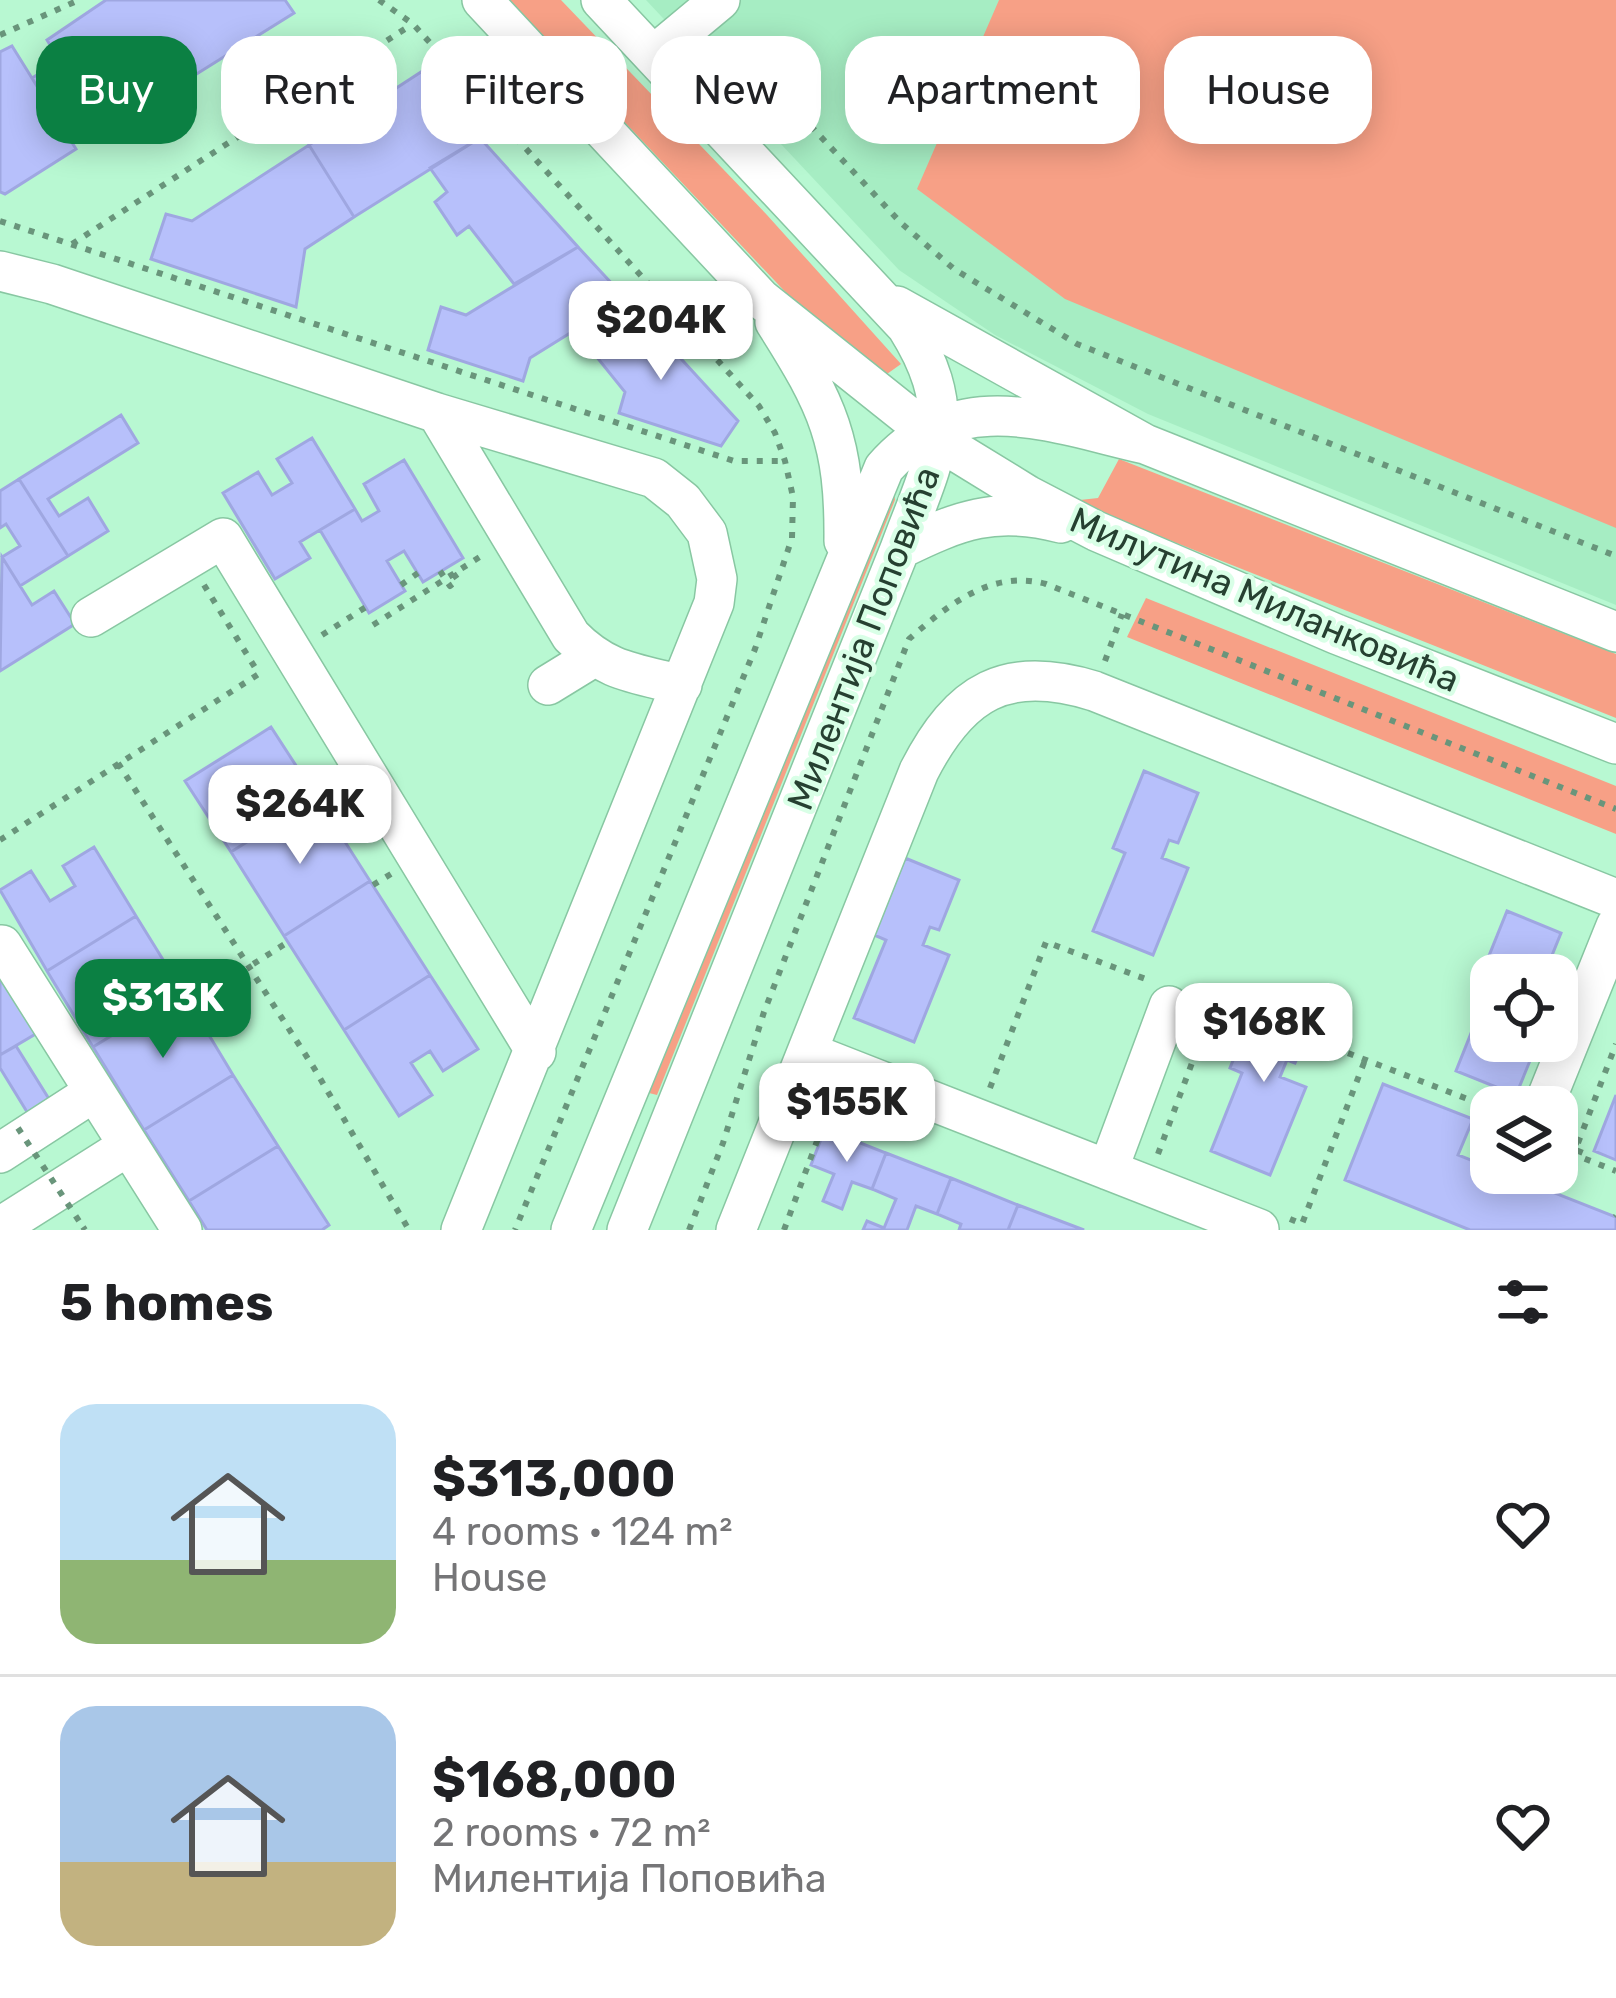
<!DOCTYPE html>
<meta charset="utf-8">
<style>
body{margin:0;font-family:Rubik,sans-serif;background:#f6f6f6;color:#202124;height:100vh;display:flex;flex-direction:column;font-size:45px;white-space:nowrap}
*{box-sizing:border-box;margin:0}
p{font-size:39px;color:#757577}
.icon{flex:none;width:66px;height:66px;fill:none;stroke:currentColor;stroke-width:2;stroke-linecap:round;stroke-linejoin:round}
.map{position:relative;height:1230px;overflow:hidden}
.panel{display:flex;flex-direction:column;background:#fff;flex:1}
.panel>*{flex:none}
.top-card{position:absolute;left:36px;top:36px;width:1545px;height:108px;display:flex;gap:24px}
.controls{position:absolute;left:1470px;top:954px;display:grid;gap:24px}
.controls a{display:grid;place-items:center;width:108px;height:108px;border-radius:24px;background:#fff;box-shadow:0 6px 30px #0003;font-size:60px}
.price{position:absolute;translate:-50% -102px;padding:0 27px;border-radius:24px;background:#fff;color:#222;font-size:39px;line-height:78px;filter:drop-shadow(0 3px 6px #0008)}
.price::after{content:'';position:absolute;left:50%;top:72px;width:36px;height:27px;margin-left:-18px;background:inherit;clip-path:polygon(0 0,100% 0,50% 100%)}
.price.on{background:#0b8043;color:#fff}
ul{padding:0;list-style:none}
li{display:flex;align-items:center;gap:36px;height:300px;padding:0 60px}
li+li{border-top:3px solid #e0e0e0}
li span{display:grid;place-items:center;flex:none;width:336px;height:240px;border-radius:36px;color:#555}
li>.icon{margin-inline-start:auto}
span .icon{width:144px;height:144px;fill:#fffc;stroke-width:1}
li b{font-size:51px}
h2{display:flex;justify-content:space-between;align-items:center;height:144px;padding:0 60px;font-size:51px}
.pill{padding:0 42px;border-radius:36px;background:#fff;box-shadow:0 6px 30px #0003;font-size:42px;line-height:108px}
.pill.on{background:#0b8043;color:#fff}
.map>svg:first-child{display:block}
.built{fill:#a6edc3}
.green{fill:#f7a086}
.building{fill:#b7c0fb;stroke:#9fa7e1;stroke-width:3}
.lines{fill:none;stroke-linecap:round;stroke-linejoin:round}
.minor-casing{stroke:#88c7a2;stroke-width:42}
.path{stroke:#69957b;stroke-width:6;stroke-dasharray:6 9;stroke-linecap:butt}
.minor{stroke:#fff;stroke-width:39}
.path-bridge{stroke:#69957b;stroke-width:6;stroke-dasharray:6 9;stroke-linecap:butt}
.labels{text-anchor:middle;stroke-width:9;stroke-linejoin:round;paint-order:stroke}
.street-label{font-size:36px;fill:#264031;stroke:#d9ffe7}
</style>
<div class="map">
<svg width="1616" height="1230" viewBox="0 0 1616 1230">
<rect width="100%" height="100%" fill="#b8f8d2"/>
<!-- built -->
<path class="built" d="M646,0H1616V605L1148,414L995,335L899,270Z"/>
<!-- green -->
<path class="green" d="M509,0H561L767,215L901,364L880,379L810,318Z
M999,0H1616V528L1065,299L917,189Z
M1119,459L1616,654V718L1071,501L1098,498Z
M894,492L895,500L657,1095L641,1091Z
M1146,598L1616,786V834L1127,637Z"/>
<!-- building -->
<path class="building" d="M106,0H285L294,13L104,132L83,99L55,116L32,78L60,61L47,40Z
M12,46L76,149L5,194L0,192V52Z
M421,72L480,138L354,217L309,145Z
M480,138L578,247L514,284L469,226L457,235L435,202L447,192L430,168Z
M309,145L354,217L305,249L296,307L151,259L166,214L192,221Z
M578,247L639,313L587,345L575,330L530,358L523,381L428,350L441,307L466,315Z
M639,313L738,421L721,446L619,413L625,392L587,345Z
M121,415L138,443L48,499L59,516L88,498L108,531L68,556L19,479Z
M312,438L355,509L300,542L310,558L275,579L223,493L258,472L272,495L292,483L277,459Z
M404,460L463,558L423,582L404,551L387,561L405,591L369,613L320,530L355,509L362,521L379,511L364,484Z
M19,479L68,556L20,586L2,557L20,546L6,524L0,528V491Z
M2,557L32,605L54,591L75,624L0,671Z
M271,727L317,798L231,852L185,781Z
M1144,771L1198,793L1178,843L1169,840L1162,858L1188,868L1153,955L1093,931L1125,853L1113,848Z
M317,798L370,881L284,936L231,852Z
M94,847L136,916L47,971L0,890L31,871L50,901L75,886L63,866Z
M905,858L959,880L939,930L930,927L923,945L949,955L914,1042L854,1018L886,940L874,935Z
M370,881L430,975L344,1030L284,936Z
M1507,911L1561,933L1544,975H1491V1041H1538L1516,1095L1456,1071L1487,993L1476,988Z
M136,916L183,992L93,1047L47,971Z
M0,972L39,1032L0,1055Z
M430,975L478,1049L443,1071L430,1051L411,1063L432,1095L399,1116L344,1030Z
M1261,991L1316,1013L1295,1063L1287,1060L1280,1077L1306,1087L1270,1175L1211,1151L1242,1073L1230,1068Z
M183,992L233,1075L144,1130L93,1047Z
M16,1046L54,1107L32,1120L0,1068V1055Z
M233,1075L278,1146L189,1201L144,1130Z
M1383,1084L1473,1119L1458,1155L1491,1168V1173H1504L1616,1217V1230H1470L1345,1180Z
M1616,1095V1160L1594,1151Z
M825,1129L886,1153L872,1189L852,1182L842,1209L823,1201L834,1174L811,1165Z
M278,1146L329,1225L322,1230H207L189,1201Z
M886,1153L951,1178L937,1214L916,1206L907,1230H863L867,1221L884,1228L896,1199L872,1189Z
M951,1178L1018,1205L1008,1230H959L961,1224L937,1214Z
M1018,1205L1084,1230H1008Z"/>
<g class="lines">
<defs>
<path id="minor" d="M482,0L761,299L939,441L1027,495L1096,531L1336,634L1616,744
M601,0L907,327C963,416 933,460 900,549L627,1230
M654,55L720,0
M0,271L52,284L437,413L654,478L683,501L707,533L717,579L714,603L461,1230
M897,306L1145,444L1616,632
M775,322C828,405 845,442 844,541
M437,413L571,636C606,672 635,673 682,685
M900,549C959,520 995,506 1061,523
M91,617L223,538L536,1052
M548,685L592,658
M2,945L182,1230
M807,1052L1259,1229
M1543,1107L1616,926
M0,1153L94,1092
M1108,1170L1169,1006
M0,1227L128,1146
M571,1230L884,468C958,383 1052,423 1145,444
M736,1230L919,771C960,691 1006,664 1094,691L1616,899"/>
</defs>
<!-- minor casing -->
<use href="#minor" class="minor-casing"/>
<!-- path -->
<path class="path" d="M379,0L413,24L759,406L775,433L785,461L793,497L792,538L755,649L515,1230
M0,35L79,0
M729,38L901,223L954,269L1077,344L1616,556
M0,221L734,461H785
M72,244L411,25
M440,571L450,586L458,580L453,573
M204,585L259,674
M401,585L418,573
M373,625L486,553
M322,635L366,607
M1105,661L1122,614
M118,763L314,1068L409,1230
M0,840L265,670
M373,885L391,874
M1198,998L1250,1017
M190,1004L288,942
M1306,1037L1491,1108
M990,1088L1046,942L1151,981
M1560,1135L1583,1144L1578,1156L1616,1171
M1578,1143L1616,1044
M1158,1154L1214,1004
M1615,1217L1616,1216
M1290,1219L1302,1224L1365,1060
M83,1227L85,1230
M689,1230L723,1143L764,1012L909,639C948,605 992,569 1046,584L1616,809
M784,1230L823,1125L837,1131L849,1105"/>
<!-- minor -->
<use href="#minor" class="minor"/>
<!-- path-bridge -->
<path class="path-bridge" d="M18,1128L83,1227"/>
</g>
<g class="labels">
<!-- street labels -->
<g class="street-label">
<text transform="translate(1265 599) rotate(23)" y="13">Милутина Миланковића</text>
<text transform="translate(863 638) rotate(-69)" y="13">Милентија Поповића</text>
</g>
</g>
</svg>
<div class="controls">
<a><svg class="icon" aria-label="locate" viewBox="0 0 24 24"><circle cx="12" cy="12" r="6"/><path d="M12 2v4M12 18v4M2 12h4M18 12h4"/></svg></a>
<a><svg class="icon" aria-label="layers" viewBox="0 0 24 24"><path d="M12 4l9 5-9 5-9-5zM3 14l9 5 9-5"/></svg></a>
</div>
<b class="price" style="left:661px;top:383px">$204K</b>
<b class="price" style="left:300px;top:867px">$264K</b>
<b class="price on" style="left:163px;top:1061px">$313K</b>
<b class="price" style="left:1264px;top:1085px">$168K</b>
<b class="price" style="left:847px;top:1165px">$155K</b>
<div class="top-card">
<a class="pill on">Buy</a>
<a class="pill">Rent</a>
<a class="pill">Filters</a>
<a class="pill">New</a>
<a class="pill">Apartment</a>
<a class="pill">House</a>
</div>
</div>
<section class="panel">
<h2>5 homes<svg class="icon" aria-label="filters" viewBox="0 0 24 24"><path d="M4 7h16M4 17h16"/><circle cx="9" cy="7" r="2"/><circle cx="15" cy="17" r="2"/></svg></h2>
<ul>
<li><span style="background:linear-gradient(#bfe0f5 65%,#8fb573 0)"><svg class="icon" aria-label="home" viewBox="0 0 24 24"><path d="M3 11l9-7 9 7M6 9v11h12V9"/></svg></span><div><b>$313,000</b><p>4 rooms · 124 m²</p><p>House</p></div><svg class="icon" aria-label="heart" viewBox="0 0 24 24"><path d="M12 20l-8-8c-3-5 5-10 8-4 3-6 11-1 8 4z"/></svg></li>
<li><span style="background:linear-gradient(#a9c7e8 65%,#c2b280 0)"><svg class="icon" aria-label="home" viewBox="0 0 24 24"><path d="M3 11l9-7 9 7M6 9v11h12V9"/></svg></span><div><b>$168,000</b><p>2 rooms · 72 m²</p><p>Милентија Поповића</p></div><svg class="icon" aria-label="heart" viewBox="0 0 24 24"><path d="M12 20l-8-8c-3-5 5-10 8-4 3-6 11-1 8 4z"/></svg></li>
</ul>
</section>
